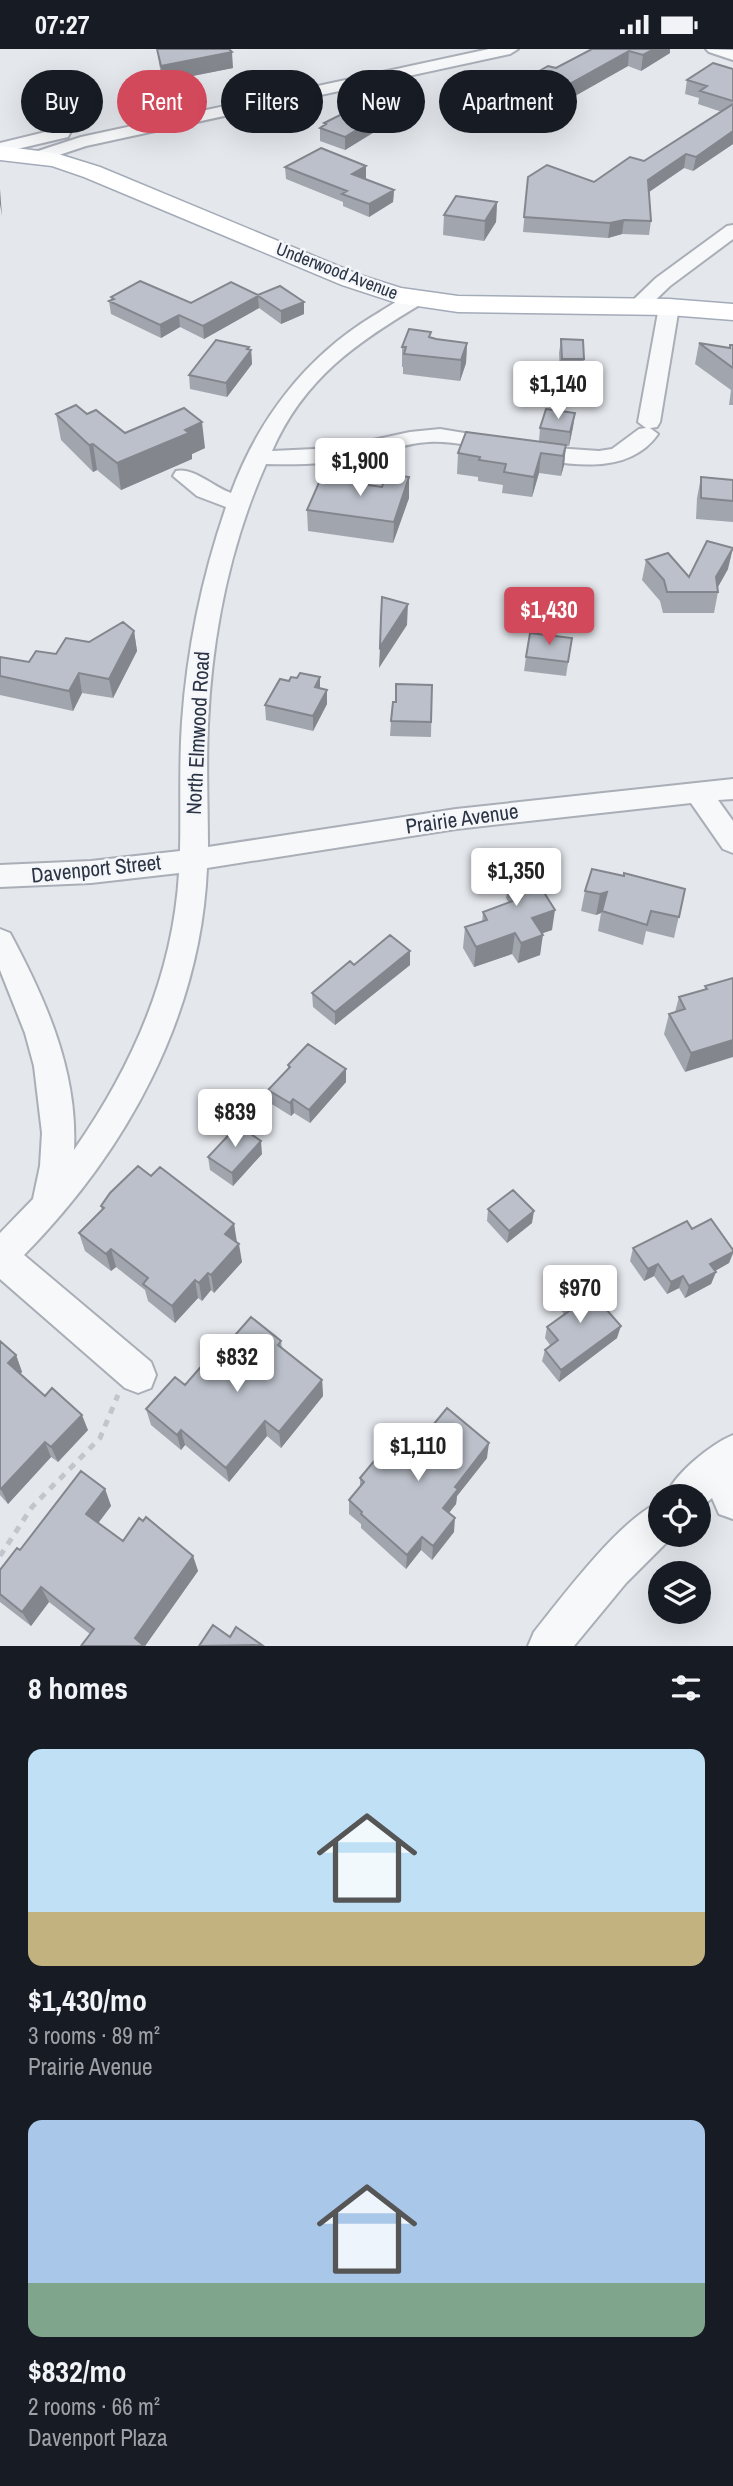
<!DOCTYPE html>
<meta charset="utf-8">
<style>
body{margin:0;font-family:"Archivo Narrow",sans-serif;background:#20242c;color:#f1f3f6;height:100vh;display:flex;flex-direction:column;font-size:26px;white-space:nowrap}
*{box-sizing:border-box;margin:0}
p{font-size:23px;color:#9ea1a6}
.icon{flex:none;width:38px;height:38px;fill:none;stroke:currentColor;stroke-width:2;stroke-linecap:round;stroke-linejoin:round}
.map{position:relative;height:1597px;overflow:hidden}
.details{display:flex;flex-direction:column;background:#171b24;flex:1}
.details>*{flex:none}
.guide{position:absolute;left:21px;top:21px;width:691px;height:63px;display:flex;gap:14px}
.buttons{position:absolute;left:648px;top:1435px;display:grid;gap:14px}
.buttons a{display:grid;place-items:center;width:63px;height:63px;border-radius:50%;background:#171b24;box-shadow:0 7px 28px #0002;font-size:35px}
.price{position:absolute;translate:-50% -60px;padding:0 16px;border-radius:7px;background:#fff;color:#222;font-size:23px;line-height:46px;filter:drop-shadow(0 2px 4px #0008)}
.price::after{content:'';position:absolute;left:50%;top:42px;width:21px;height:16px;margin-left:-10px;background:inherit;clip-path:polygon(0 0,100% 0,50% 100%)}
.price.on{background:#d1495b;color:#fff}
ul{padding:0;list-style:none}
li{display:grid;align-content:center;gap:14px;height:371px;padding:0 28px}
li span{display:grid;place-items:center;height:217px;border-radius:14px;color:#555}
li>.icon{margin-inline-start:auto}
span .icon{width:126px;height:126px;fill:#fffc;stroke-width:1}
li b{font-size:30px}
h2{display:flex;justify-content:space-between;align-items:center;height:84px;padding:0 28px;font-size:30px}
.chip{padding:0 24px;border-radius:32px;background:#171b24;box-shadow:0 7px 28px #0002;font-size:24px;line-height:63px}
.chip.on{background:#d1495b;color:#fff}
.status{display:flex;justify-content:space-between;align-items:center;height:49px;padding:0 35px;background:#171b24;direction:ltr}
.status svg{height:19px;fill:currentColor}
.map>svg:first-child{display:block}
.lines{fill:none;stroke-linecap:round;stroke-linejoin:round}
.minor-casing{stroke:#a9aeb7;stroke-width:4}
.major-casing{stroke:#a3abb8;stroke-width:3}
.path{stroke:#c2c5cb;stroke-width:5;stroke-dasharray:7 7;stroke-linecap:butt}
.minor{fill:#f7f8fa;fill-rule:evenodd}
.major{fill:#fff;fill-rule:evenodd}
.wall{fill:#a1a5ae}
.shaded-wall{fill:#83868d}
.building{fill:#bbc0ca;stroke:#83868d;stroke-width:2}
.labels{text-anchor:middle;stroke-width:5;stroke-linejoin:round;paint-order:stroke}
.far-street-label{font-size:18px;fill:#2b3445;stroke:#f4f6f9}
.street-label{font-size:21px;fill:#2b3445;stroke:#f4f6f9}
</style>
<div class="status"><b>07:27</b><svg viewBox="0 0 49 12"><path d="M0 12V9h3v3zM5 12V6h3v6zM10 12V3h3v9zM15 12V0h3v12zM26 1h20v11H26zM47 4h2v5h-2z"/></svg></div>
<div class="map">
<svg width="733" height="1597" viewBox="0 0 733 1597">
<rect width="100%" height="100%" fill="#e4e7ec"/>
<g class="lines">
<defs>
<path id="minor" d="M489,0H518L510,5L86,97L38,113L29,108L32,104L81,88Z
M706,0L733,1V11L709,3Z
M62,79L68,80L70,84L68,88L0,104V94Z
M733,176V190L670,237L645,261H631L628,257L631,253L656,229L727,177Z
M416,244L426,250L423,254C357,293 304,329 272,402L336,399L410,383L440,380L555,399L599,402L612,400L639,380L646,379L638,373L659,258L669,252L679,258L660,373L657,378L650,379L658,385C612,451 493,389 429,393C406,394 384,403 362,408C331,415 298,416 266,415C230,496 212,586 208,675C206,716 208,757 208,798L456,760L733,730V750L718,751L733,772V804L723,800L691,754L456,780L207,819C201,967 126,1103 24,1206L151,1313L156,1326L151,1339L138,1344L125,1339L0,1230V1184L33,1150L40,1117L42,1084L34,1017L25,984L0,921V880L10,884C46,951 78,1023 74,1101C132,1018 173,926 179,824L91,834L0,838V816L91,812L180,802C181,759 179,716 182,673C187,600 202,528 226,458L197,447L173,427L176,422C193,418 214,438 231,444C258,370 306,308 373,267C387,259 401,248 416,244Z
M733,1386V1470L719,1465L712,1449L698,1461V1447H666C674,1425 711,1395 733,1386Z
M660,1453V1486H674L626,1534L574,1597H528L534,1583C562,1548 621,1469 660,1453Z"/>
<path id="major" d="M0,97L55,104L100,118L360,226L401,239L458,247L669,250L733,255V271L669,266L458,263L397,254L342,236L84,128L52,117L0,111Z"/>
</defs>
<!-- minor casing -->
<use href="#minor" class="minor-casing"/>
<!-- major casing -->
<use href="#major" class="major-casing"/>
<!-- path -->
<path class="path" d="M0,1507L32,1458L100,1389L118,1346"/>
<!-- minor -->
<use href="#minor" class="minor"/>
<!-- major -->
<use href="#major" class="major"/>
</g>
<!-- wall -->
<path class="wall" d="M157,0L233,19L162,33Z
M592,0L670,4L641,22L628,17L536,69L531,67L526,69L498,60L499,45L556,19Z
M733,20V95L693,122L684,119L649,143L651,172L649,186L622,185L608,189L523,183L528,128L594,133L644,112L722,63L698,55L699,49L685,45L687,31Z
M376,69V82L345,101L320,92V79L324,76V74Z
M285,118L366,129L365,130L394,141L393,153L369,168L343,157V153L286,130Z
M497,153L496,173L484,192L443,186L444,166Z
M258,246L304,253V265L281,275L259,259L204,290L180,278L161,289L111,265L109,252L112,251L111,248L191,254Z
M431,289L436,290L467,294L466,314L460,332L403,325V318H402V298Z
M561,290L584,310L582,324H560L559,304Z
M699,294L729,299L733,296V356H729L731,341L695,315Z
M249,298V300L251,301L252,315L227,348L190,340L189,326Z
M575,364L573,378L569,397H566L564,416L561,427L539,424L532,448L502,444L503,436L478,432V428L457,425L458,404L539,392L540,379Z
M56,365L125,384L205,399L192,405V410L121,441L97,421L93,423L61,391Z
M701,428L733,431V473L696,470L697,449Z
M409,449L393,494L308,482L307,461Z
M646,511L689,528L728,520L718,538V543L714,564H663L660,552L642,531Z
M134,582L137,602L113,649L82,644L73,662L0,646V608L29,613L56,605L89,593Z
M572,589L566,627L524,622L526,608Z
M320,628V639L327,641V655L313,682L266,671L265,656L289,632L297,629Z
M432,636L431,688L390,687L391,672L396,653Z
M536,808L552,881L542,884L540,906L518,914L512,905L474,918L463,899L465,878L482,873L483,863L509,854L506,849L507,844L494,841L496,821Z
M685,840L674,889L646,882L643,896L598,882L601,864L596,866L581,862L585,842Z
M410,902V916L335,976L313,958L312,944L354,916Z
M733,929L685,1023L664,985L669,965L675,963L679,948L705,941V937Z
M288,1016L346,1020V1033L310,1074L294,1064L291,1067L270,1054L268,1041L288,1020Z
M262,1105L233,1137L210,1121L208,1108Z
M151,1127L234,1175L236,1193L242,1213L214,1244L211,1241L202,1252L198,1249L175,1274L148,1252L145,1241L116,1218L111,1222L85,1202L79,1184L102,1161L101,1157Z
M488,1160L532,1174L507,1194L487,1172Z
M692,1180L733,1201V1205L729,1214L715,1222L716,1223L711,1235L685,1249L679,1239L667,1245L654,1227L644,1232L630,1212L633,1199Z
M561,1246L607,1261L617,1289L559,1333L542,1312L545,1301L550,1296L545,1289L547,1278L564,1265L558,1258Z
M0,1292L16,1306L22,1323L20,1325L45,1347L88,1381L58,1413L51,1408L8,1455L0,1446Z
M281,1292L282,1300L322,1331L323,1347L281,1399L267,1387L229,1433L185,1396L181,1401L151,1376L146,1360L185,1336L209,1316Z
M411,1403L487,1409L457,1447L456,1455L449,1463L454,1483L432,1511L421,1501L406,1520L361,1479V1475L349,1465V1451L360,1438V1429Z
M105,1440L111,1457L98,1474L123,1492L193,1507L198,1522L145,1597L90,1585L49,1553L31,1577L0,1553V1521Z"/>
<!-- shaded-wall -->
<path class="shaded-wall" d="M654,0H670V4L641,22L643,6Z
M629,2L628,17L536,69L537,53Z
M232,3L233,19L162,33L161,17Z
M532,51L531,67L526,69L527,54Z
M376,69V82L345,101V88Z
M733,82V95L693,122L696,108Z
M686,105L684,119L646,145L648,131Z
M366,117V129L352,137V125Z
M0,140L2,167L0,155Z
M394,141L393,153L369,168V155Z
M497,153L496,173L484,192L485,172Z
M624,171L622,185L608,189L610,174Z
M258,247L259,259L204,290L203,277Z
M304,253V265L281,275V262Z
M179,266L180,278L161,289L160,276Z
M467,294L466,314L460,332L461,311Z
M249,298V304L251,301L252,315L227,348L226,334Z
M575,364L573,378L569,397L570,383Z
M202,373L205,399L192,405V410L121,441L117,414Z
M93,395L97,421L93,423L89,396Z
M566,396L564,416L561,427L563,407Z
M541,404L539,424L532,448L534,428Z
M409,428V449L393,494L394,473Z
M733,499L728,520L715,543L716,528Z
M408,555L407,576L379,619L380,598Z
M134,582L137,602L113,649L109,630Z
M79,624L82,644L73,662L69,642Z
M320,628V643L315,638Z
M327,641V655L313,682V667Z
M547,824L544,845L535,829Z
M607,843L601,864L596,866L600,845Z
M555,861L552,881L529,889L532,869Z
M515,884L512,905L474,918L476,898Z
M543,886L540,906L518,914L521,894Z
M410,902V916L335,976V963Z
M733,991V1008L685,1023L691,1004Z
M346,1020V1033L310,1074L309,1061Z
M293,1050L294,1064L291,1067L290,1054Z
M261,1092L262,1105L233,1137L232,1124Z
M534,1162L532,1174L507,1194L509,1182Z
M234,1175L237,1193L228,1203L225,1185Z
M239,1195L242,1213L214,1244L211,1226Z
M111,1200L116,1218L111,1222L106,1205Z
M733,1203L729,1214L706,1227L710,1215Z
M658,1215L654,1227L644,1232L648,1220Z
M716,1223L711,1235L685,1249L689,1237Z
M208,1224L211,1241L202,1252L199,1234Z
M683,1227L679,1239L667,1245L671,1233Z
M195,1231L198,1249L175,1274L172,1257Z
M621,1277L617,1289L559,1333L561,1321Z
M16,1306L22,1323L15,1330L8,1314Z
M322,1331L323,1347L281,1399L279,1383Z
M82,1366L88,1381L58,1413L51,1398Z
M265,1372L267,1387L229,1433L226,1419Z
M181,1381L185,1396L181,1401L177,1386Z
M45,1393L51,1408L8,1455L1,1440Z
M489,1394L487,1409L457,1447L456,1455L442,1473L443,1459L455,1438Z
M105,1440L111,1457L93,1481L86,1465Z
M455,1469L454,1483L432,1511L433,1497Z
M422,1488L421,1501L406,1520L407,1506Z
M193,1507L198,1522L145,1597L135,1589Z
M41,1538L49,1553L31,1577L22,1563Z"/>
<!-- building -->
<path class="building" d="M157,0H229L232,3L161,17Z
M592,0H654L643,6L629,2L537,53L532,51L527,54L499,45L548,17L556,19Z
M713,14L733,20V52L700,42L707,37L687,31Z
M733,55V82L696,108L686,105L648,131L651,172L624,171L610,174L524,168L528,128L547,116L594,133L630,108L644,112Z
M350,61L376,69L345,88L320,79L326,75L324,74Z
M321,99L366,117L352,125L394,141L369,155L342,145L347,142L285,118Z
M456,147L497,153L485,172L444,166Z
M140,232L191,254L231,233L258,246L280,237L304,253L281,262L258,247L203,277L179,266L160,276L109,252L114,250L111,248Z
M409,280L431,283L429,288L436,290L467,294L461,311L404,305L406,298H402Z
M561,290L583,291L584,310H562Z
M216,291L249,298L247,300L251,301L226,334L189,326Z
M699,294L730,299V296H733V319Z
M76,356L87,365L96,361L125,384L184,359L202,373L185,381L189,384L117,414L93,395L89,396L56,365Z
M546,360L575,364L570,383L540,379Z
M466,383L566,396L563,407L541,404L534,428L504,423L506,415L479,411L480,408L458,404Z
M386,425L409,428L394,473L307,461L321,429L382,438Z
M701,428L733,431V452L701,449Z
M707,492L733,499L716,528L718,543H667L664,531L646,511L668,504L689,528Z
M382,548L408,555L380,598L381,568Z
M123,573L134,582L109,630L79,624L69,642L0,627V608L29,613L36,602L56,605L66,589L89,593Z
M530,584L572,589L568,613L526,608Z
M300,624L320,628L315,638L327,641L313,667L265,656L280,630L289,632L291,628L297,629Z
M396,635L432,636L431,673L391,672L393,653H396Z
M536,808L547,824L535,829L555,861L532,869L543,886L521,894L515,884L476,898L465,878L487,871L483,863L521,849L508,829L513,827L511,824L496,821Z
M592,820L624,827V824L685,840L679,868L651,862L647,876L602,862L607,843L600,845L585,842Z
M390,886L410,902L335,963L312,944L350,912L354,916Z
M733,929V991L691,1004L669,965L685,960L679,948L707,940L705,937Z
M308,995L346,1020L309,1061L293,1050L290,1054L268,1041L290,1018L288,1016Z
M238,1076L261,1092L232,1124L208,1108Z
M138,1117L151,1127L160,1118L234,1175L225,1185L239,1195L211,1226L208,1224L199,1234L195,1231L172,1257L143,1235L148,1229L111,1200L106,1205L79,1184L104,1159L101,1157L110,1144Z
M513,1141L534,1162L509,1182L488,1160Z
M711,1170L733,1201V1203L710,1215L716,1223L689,1237L683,1227L671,1233L658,1215L648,1220L633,1199L687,1172L692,1180Z
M583,1229L607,1258L605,1259L621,1277L561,1321L545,1301L558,1291L547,1278L572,1260L561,1246Z
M251,1268L281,1292L278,1296L322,1331L279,1383L265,1372L226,1419L181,1381L177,1386L146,1360L175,1328L185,1336L205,1313L209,1316Z
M0,1292L16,1306L8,1314L45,1347L52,1339L82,1366L51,1398L45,1393L1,1440L0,1439Z
M447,1359L489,1394L455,1438L458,1440L443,1459L455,1469L433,1497L422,1488L407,1506L361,1465L362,1463L349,1451L364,1433L360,1429L394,1388L411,1403Z
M81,1422L105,1440L86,1465L123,1492L139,1469L143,1472L146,1468L193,1507L135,1589L144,1597H81L94,1580L41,1538L22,1563L0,1545V1521L17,1499L20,1501Z
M213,1576L230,1588L236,1578L262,1596L199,1597Z"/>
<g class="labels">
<!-- far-street labels -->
<g class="far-street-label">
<text transform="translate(337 222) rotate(21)" y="6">Underwood Avenue</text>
</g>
<!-- street labels -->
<g class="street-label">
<text transform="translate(198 684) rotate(-87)" y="7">North Elmwood Road</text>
<text transform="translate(462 770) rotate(-8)" y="7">Prairie Avenue</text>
<text transform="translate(96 820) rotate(-6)" y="7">Davenport Street</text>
</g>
</g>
</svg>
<div class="buttons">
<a><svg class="icon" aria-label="locate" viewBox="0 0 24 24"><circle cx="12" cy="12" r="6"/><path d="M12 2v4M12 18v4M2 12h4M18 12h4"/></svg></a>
<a><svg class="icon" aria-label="layers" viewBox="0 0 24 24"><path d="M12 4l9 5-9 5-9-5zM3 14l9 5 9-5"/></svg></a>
</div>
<b class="price" style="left:558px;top:372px">$1,140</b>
<b class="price" style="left:360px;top:449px">$1,900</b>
<b class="price on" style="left:549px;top:598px">$1,430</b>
<b class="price" style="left:516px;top:859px">$1,350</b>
<b class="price" style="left:235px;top:1100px">$839</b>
<b class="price" style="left:580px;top:1276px">$970</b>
<b class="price" style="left:237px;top:1345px">$832</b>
<b class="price" style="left:418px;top:1434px">$1,110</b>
<div class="guide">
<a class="chip">Buy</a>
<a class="chip on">Rent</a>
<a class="chip">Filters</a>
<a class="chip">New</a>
<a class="chip">Apartment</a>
</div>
</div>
<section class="details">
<h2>8 homes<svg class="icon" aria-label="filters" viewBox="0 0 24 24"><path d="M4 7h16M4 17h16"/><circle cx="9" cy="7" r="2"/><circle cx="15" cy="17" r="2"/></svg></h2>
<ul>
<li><span style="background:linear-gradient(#bfe0f5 75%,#c2b280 0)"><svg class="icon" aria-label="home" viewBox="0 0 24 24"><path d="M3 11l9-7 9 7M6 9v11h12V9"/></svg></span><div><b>$1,430/mo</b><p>3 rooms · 89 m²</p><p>Prairie Avenue</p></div></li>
<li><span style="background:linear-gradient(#a9c7e8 75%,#7fa58c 0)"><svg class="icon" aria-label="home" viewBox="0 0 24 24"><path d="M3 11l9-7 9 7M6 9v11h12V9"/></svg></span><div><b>$832/mo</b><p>2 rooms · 66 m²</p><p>Davenport Plaza</p></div></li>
</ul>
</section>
